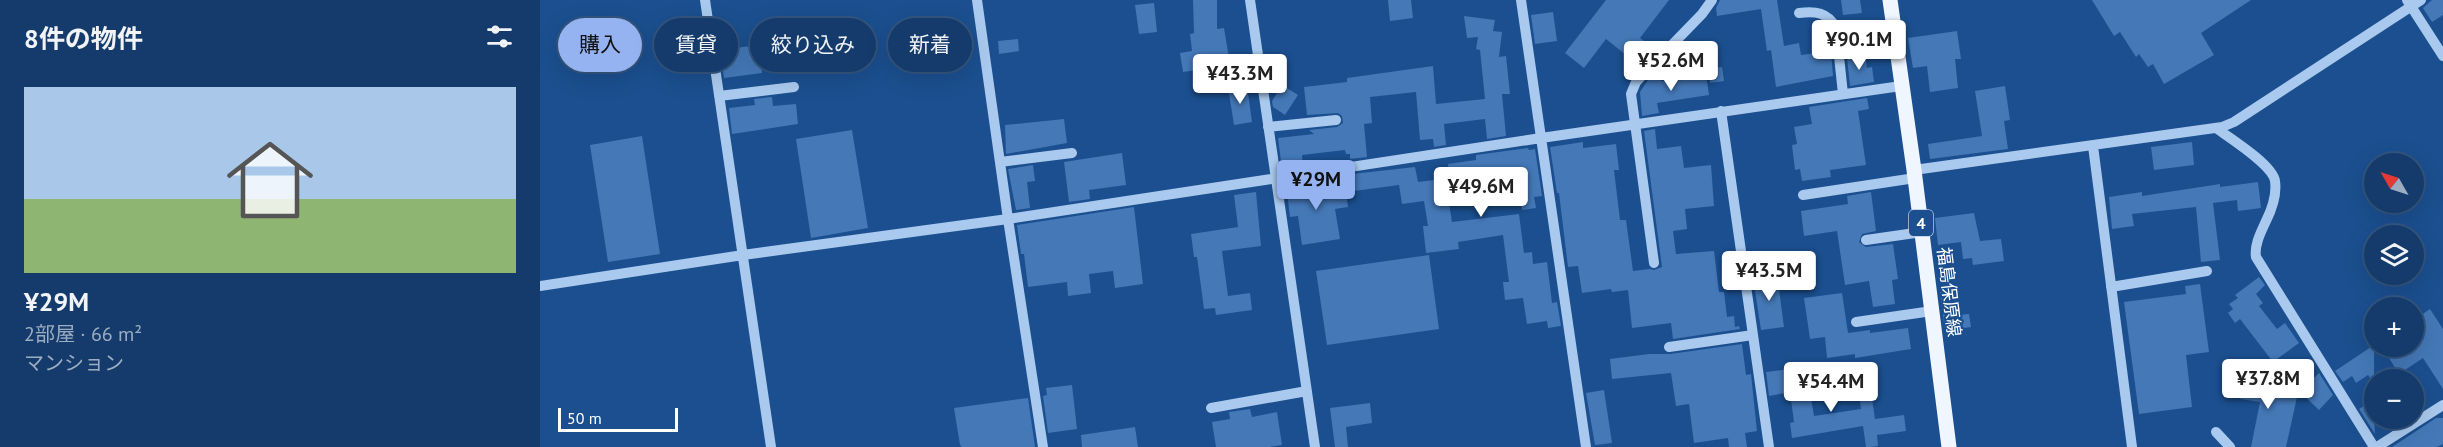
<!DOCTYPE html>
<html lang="ja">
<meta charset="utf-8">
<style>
body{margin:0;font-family:"PT Sans","Noto Sans JP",sans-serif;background:#214673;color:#f1f3f6;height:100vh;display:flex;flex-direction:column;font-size:22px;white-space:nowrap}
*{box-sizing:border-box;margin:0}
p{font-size:20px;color:#9dadc1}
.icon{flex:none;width:33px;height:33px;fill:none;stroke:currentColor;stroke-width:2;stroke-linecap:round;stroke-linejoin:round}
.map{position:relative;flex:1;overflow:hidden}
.side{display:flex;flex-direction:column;background:#143b6b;width:540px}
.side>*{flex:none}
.hud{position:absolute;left:18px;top:18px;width:570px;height:54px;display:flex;gap:12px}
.needle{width:39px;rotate:309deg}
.tools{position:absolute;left:1824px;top:153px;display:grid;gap:12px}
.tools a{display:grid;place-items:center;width:60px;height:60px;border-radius:50%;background:#143b6b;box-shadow:0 6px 24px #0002,0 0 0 2px #33557e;font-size:30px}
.scale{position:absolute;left:18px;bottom:15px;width:120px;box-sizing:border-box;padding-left:6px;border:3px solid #fff;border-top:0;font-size:16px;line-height:21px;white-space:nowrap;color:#fff;-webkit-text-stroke:4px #1b4f8f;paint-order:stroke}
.price{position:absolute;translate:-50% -51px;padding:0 14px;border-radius:6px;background:#fff;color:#222;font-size:20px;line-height:39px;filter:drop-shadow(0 2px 3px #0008)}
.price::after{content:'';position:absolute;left:50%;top:36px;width:18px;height:14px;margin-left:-9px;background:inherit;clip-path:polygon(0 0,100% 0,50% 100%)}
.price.on{background:#95b2f1;color:#111}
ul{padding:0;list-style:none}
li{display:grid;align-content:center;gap:12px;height:318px;padding:0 24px}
li span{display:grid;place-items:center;height:186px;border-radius:0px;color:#555}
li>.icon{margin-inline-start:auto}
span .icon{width:108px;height:108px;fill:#fffc;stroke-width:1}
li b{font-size:26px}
h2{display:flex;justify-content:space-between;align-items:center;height:72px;padding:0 24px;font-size:26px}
.pill{padding:0 21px;border-radius:27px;background:#143b6b;box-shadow:0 6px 24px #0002,0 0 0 2px #33557e;font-size:21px;line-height:54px}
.pill.on{background:#95b2f1;color:#111}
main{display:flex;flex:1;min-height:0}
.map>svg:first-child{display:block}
.building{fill:#4478b7}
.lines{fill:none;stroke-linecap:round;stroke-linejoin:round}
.minor{stroke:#a9c9ee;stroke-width:10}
.major{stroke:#f0f6ff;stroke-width:15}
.labels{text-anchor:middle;stroke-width:4.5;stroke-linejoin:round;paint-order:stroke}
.shield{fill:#1b4f8f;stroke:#bbcadd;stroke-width:1.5}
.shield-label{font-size:16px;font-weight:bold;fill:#fff}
.street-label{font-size:18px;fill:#fff;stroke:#1b4f8f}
</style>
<main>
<section class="side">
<h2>8件の物件<svg class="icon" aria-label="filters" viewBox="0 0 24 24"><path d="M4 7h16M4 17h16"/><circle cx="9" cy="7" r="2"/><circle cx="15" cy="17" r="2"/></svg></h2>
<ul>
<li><span style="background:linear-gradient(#a9c7e8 60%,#8fb573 0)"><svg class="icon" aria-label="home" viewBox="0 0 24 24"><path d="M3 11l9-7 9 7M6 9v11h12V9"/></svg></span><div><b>¥29M</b><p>2部屋 · 66 m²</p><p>マンション</p></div></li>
</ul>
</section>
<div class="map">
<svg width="1903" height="447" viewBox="0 0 1903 447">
<rect width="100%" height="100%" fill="#1b4f8f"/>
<!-- building -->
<path class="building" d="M653,0H677V29L684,28L689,58L678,60L679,67L643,72L640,53L652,51L650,34L654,33Z
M848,0H871L873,18L850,21Z
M1066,0H1129L1100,38L1116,50L1094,73L1086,66L1091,59L1066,39L1044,68L1025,53Z
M1180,0H1237L1244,46L1259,43L1261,55L1291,51L1293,76L1236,87L1231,50L1227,51L1221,9L1177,16L1176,8Z
M1301,0H1320L1322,13L1303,15Z
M1552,0H1711L1661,33L1674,55L1624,84L1613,64L1608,67L1599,54L1596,57L1580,32L1574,36Z
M1892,0H1903V15L1892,22L1883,8Z
M614,3L617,32L599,34L595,5Z
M1013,12L1017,41L995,44L991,15Z
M924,16L955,20L953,31L962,32L959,57L966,56L970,94H962L966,136L947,139L945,119L904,124L906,145L894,147L893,139L880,140L876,92L830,97L832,123L824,124L827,157L810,159V154H806L805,150L762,155L763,167L742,169L738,138L774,134L769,130L797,127L803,123L802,116L798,113L767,115L764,87L807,82V78L893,66L896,104L945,99L940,50L936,49L938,37L927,38Z
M1417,31L1421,59H1415L1418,88L1390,92L1387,66L1373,68L1368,38Z
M478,39L479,51L459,54L458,41Z
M233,43L235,60L221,62L222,73L184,78L180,50Z
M1325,54L1327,68L1332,67L1334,82L1310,86L1307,57Z
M1182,67L1184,81L1170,83L1168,69Z
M1166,74L1169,95L1117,103L1119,113L1102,116L1100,92L1108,80L1121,78V81Z
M702,84L704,94L708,93L712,122L694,125L688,87Z
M742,85L758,95L745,115L733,107L732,101Z
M1465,86L1470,120L1464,121L1468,149L1390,159L1388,144L1442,136L1435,91Z
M232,97L233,106L256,104L258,124L192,134L189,108L215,105L214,99Z
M1327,98L1329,109L1318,111L1326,165L1290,170L1291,177L1262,181L1260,169L1255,170L1252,145L1257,144L1254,127L1272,124L1269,107Z
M524,119L527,143L466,154L465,125Z
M1115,129L1117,149L1141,146L1144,168L1171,165L1174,206L1145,209L1147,229L1133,231L1136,254L1174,251L1179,292H1184L1187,317L1194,316L1195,327L1199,326L1200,329L1133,339L1131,323L1092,328L1088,290L1072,292L1071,289L1042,293L1038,266L1028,267L1019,193H1017L1010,147L1043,142V148L1076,144L1079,170H1074L1080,220H1086L1093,271L1110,269L1114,270L1122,267L1104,131Z
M312,130L328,228L271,238L256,139Z
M102,136L120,254L68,262L50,145Z
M1652,142L1654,165L1614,170L1611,147Z
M988,148L989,150L995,149L1002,196L994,197L996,208L982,210L979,187L908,197L912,222L979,214L984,253L992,252L993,264L1007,262L1012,303L1017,302L1021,326L1008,328L1007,321L987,324L983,298L965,300L963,282H969L963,235L918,242L919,249L886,253L883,226H888L884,201L862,204L859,185L814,191L812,174L875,167L878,182L910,178L908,164L936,160V155Z
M582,153L586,185L549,190L550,199L529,202L524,162Z
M493,165L495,181L487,182L490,208L476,210L468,169Z
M765,182L767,191L805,186L808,207L795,209L800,239L762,245L758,216L750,217L746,184Z
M1718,182L1721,208L1698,211L1697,200L1673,203L1680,260L1661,262L1656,207L1592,214L1594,226L1572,229L1569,197L1602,192V196L1680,184V187Z
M716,192L721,246L682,251L688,296L710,293L712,310L676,315L675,308L664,309L657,257H654L651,234L698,227L694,195Z
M1331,192L1336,231L1322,234L1319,242L1326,247L1353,244L1358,279L1352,280L1355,304L1333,307L1329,281L1305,285L1297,231L1264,236L1261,211L1308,204L1307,196Z
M594,207L603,284L575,288L573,271L549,274L551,293L528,296L527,282L488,287L484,254H481L477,225Z
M1434,213L1440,241L1461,239L1464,261L1433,265L1432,258L1423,259L1421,242L1398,245L1395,218Z
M889,255L899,329L787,345L776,271Z
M1237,274L1244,327L1221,330L1213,277Z
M1719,277L1725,285L1716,294L1723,303L1719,306L1737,329L1745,323L1759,343L1733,362L1700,319L1695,323L1688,313L1693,309L1689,304L1698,298L1695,295Z
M1660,284L1669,352L1646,355L1652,407L1599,414L1584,302L1646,294L1645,286Z
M1415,290L1418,315L1429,314L1431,327L1405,331L1400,292Z
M1302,293L1308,333L1330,330V333L1368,328L1371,349L1315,358V354L1287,358L1285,337L1270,339L1264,298Z
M1890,309L1903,329V389L1883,358L1859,374L1846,353L1856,346H1874V335L1880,331L1874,320Z
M1202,344L1206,375L1211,374L1217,431L1205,433L1207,447H1189L1188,438L1154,443L1149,404L1136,406L1131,373L1072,379L1070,359L1109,354H1130Z
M1834,345V384L1828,375L1816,383L1812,376L1803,382L1795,371Z
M1707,361L1723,364L1719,389L1757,397L1746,447H1711L1720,402L1700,399Z
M1250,369L1253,388L1269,386L1274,416L1321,409L1319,394L1331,392L1335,419L1364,415L1366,431L1337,435L1338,446L1330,447H1326L1323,426L1252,438L1250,423L1254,422L1250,392L1229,396L1226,372Z
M1779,373L1793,395L1779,410L1760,392Z
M532,385L537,429L508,433L503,396L507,395L506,388Z
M1064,390L1072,443L1055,445L1046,393Z
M488,398L495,447H422L420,445L414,408Z
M1834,400V418L1835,434L1819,409Z
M830,403L832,423L806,427L808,447H795L790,408Z
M710,409L712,417L737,412L742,445L729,447H676L672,422L690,419L689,412Z
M1896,418H1903V444L1897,447H1852Z
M595,427L598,447H542L541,435Z"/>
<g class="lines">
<!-- minor -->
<path class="minor" d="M165,0L231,447
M437,0L468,219L503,447
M710,0L775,447
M981,0L1046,447
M1867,0L1903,56
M1259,13C1275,11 1288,12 1296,28L1303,94
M179,96L254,87
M1181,111L1229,447
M728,127L796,120
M1676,128C1690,138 1733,165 1735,181C1737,195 1732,209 1726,221C1721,232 1714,245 1716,257L1834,447
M1553,146L1592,447
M460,162L532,153
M1374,170L1682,127L1694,122L1881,0
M1263,195L1375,178
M1326,240L1382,232
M1114,263L1091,94L1096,82L1162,14L1172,0
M0,286L203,255L468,219L1001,138L1361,86
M1571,287L1667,271
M1316,322L1392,311
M1129,347L1213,335
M671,408L767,391
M1676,432L1690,447
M1837,447L1903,405"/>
<!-- major -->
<path class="major" d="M1350,0L1374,170L1409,447"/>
</g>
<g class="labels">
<!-- shield labels -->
<rect class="shield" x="1369" y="210" width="24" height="26" rx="4.5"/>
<g class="shield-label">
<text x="1381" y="229">4</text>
</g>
<!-- street labels -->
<g class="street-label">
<text transform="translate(1409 292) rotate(83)" y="6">福島保原線</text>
</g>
</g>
</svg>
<div class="tools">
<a><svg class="needle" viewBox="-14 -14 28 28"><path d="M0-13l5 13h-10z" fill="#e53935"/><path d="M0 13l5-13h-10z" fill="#9dadc1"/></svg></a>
<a><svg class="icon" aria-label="layers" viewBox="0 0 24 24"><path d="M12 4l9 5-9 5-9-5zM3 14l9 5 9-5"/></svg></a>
<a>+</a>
<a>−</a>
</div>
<div class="scale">50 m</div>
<b class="price" style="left:1319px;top:71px">¥90.1M</b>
<b class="price" style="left:1131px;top:92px">¥52.6M</b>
<b class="price" style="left:700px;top:105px">¥43.3M</b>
<b class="price on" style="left:776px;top:211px">¥29M</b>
<b class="price" style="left:941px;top:218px">¥49.6M</b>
<b class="price" style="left:1229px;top:302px">¥43.5M</b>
<b class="price" style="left:1728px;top:410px">¥37.8M</b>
<b class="price" style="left:1291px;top:413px">¥54.4M</b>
<div class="hud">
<a class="pill on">購入</a>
<a class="pill">賃貸</a>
<a class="pill">絞り込み</a>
<a class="pill">新着</a>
</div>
</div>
</main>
